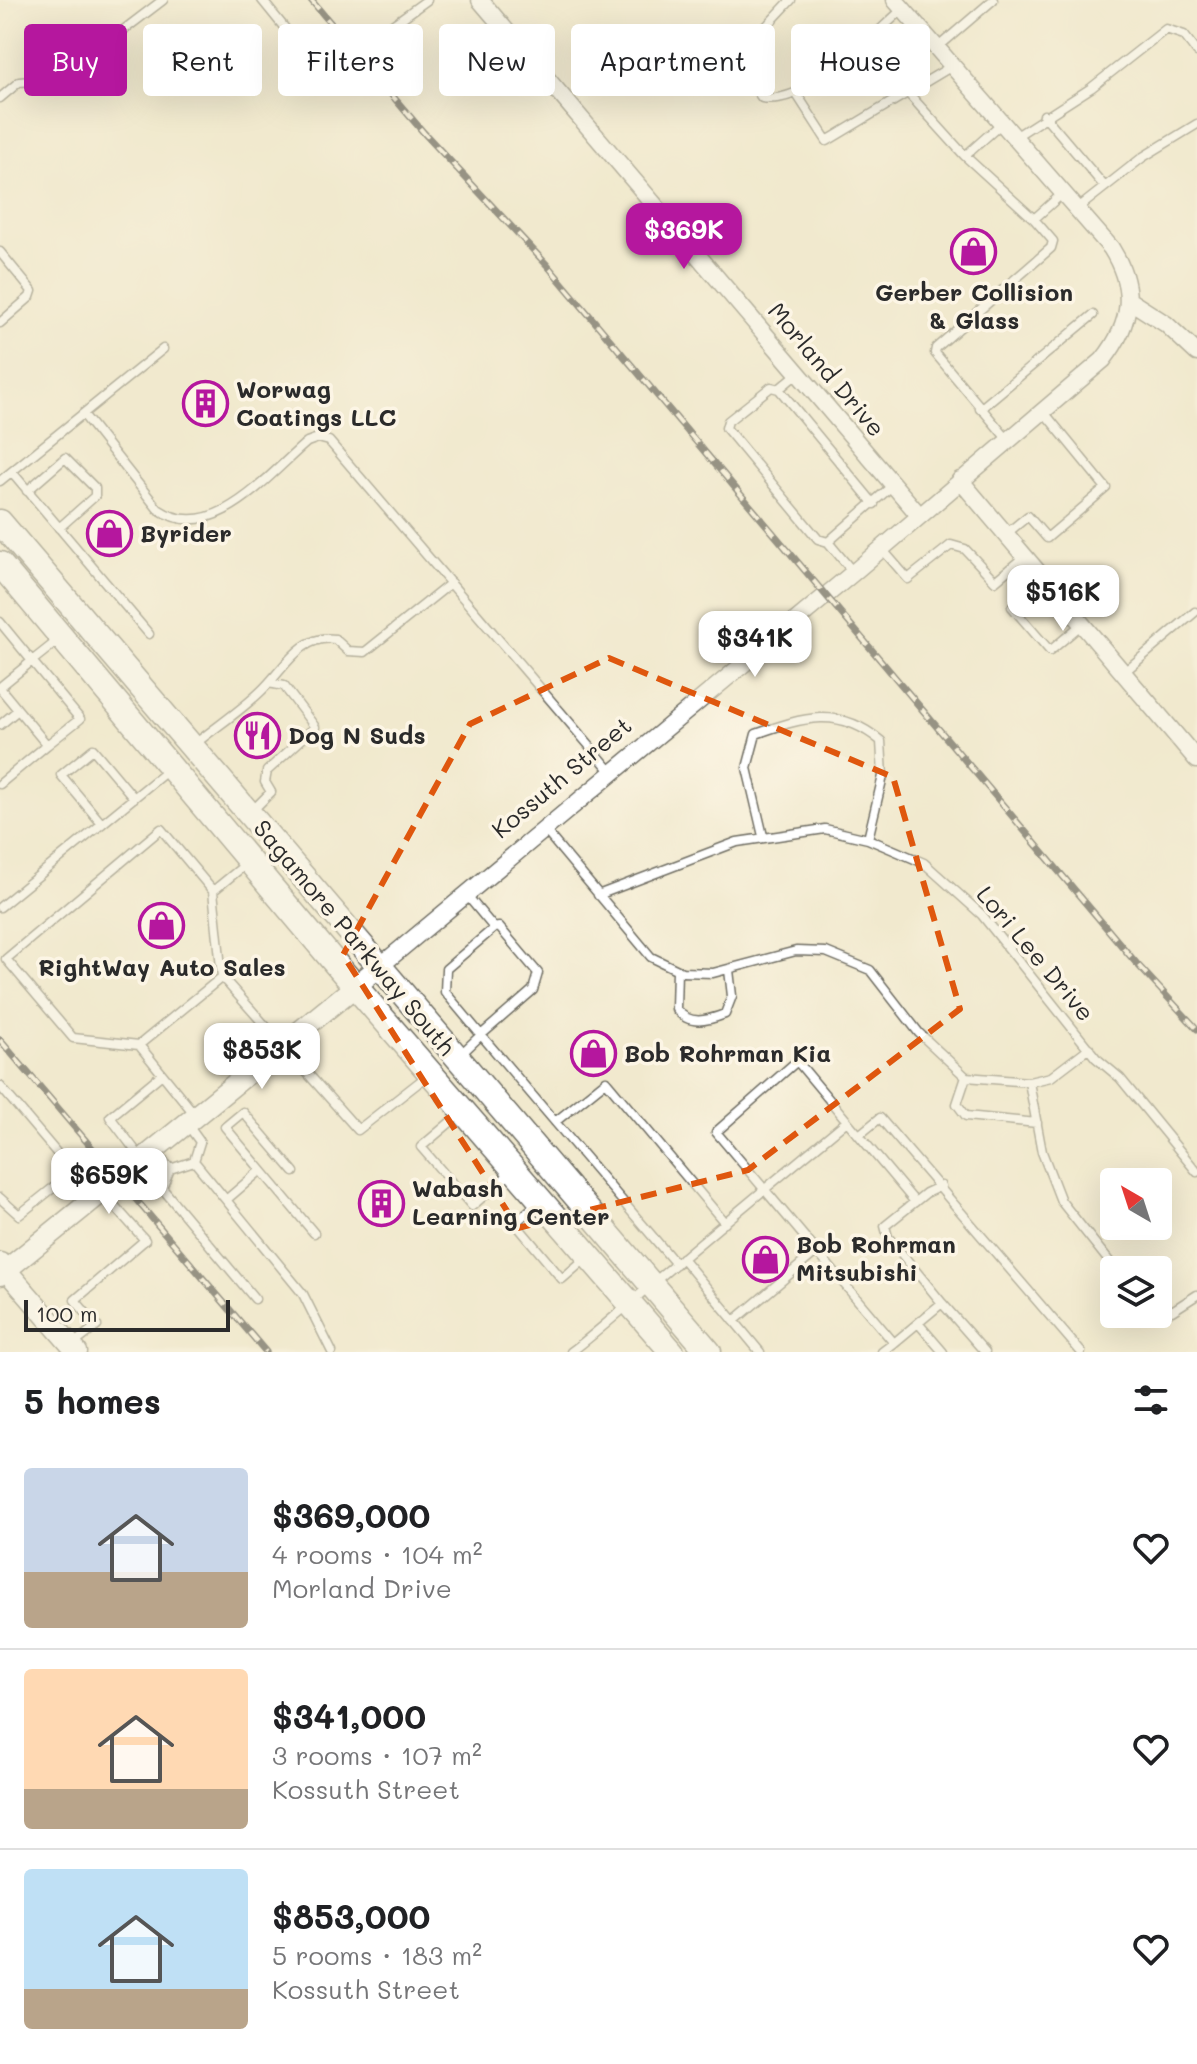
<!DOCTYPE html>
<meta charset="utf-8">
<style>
body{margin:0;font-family:Mali,sans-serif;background:#f2f2f2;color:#202124;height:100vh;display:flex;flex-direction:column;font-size:30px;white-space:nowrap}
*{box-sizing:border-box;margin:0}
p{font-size:26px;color:#757577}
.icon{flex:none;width:44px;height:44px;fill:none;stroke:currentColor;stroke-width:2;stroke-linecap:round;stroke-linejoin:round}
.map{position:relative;height:1352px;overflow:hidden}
.details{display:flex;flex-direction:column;background:#fff;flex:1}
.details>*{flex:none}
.top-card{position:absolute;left:24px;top:24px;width:1150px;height:72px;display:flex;gap:16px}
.needle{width:52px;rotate:321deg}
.fabs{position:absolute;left:1100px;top:1168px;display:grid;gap:16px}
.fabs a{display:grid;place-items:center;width:72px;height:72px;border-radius:8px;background:#fff;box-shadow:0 8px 32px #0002;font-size:40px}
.scale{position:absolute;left:24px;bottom:20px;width:206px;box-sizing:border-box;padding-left:8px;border:4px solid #2b2b2b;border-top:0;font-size:22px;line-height:28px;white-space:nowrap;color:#2b2b2b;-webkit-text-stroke:6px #fcf5e5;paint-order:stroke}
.price{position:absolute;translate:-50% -68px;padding:0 18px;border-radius:16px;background:#fff;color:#222;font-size:26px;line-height:52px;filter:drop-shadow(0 2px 4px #0008)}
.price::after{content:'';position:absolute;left:50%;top:48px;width:24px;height:18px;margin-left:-12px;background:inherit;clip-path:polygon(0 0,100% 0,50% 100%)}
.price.active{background:#b5179e;color:#fff}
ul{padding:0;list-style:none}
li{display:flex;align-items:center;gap:24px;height:200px;padding:0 24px}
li+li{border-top:2px solid #e0e0e0}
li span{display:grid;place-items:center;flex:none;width:224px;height:160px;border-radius:8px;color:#555}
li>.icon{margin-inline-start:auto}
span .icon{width:96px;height:96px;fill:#fffc;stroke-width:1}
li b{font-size:34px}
h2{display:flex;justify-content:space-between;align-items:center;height:96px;padding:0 24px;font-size:34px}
.chip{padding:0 28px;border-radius:8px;background:#fff;box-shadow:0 8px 32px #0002;font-size:28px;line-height:72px}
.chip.active{background:#b5179e;color:#fff}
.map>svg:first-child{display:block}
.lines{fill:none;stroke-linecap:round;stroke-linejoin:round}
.service-casing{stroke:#706e64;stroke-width:11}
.minor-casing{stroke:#706e64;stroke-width:19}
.tertiary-casing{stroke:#706e64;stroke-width:23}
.primary-casing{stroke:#706e64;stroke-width:27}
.service{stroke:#fff;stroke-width:8}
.minor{stroke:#fff;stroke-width:16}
.tertiary{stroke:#fff;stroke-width:20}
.primary{stroke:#fff;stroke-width:24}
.rail-casing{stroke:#2b2b2b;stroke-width:7}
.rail{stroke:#fcf5e5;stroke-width:4;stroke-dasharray:12;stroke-linecap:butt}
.marked{fill:none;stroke:#df570e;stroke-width:6;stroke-dasharray:16 10;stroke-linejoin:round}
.labels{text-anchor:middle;stroke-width:7;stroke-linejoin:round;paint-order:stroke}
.poi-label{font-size:24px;font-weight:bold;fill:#2b2b2b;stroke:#fcf5e5;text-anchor:start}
.street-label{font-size:24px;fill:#2b2b2b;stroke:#fcf5e5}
</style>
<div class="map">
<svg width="1197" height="1352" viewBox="0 0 1197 1352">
<rect width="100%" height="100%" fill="#fcf5e5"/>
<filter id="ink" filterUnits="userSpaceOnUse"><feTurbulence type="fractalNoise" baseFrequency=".0125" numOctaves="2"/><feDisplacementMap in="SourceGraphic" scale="16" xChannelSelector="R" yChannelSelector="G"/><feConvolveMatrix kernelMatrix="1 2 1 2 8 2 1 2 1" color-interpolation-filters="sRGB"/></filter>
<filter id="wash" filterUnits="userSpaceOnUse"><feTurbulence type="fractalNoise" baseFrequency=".006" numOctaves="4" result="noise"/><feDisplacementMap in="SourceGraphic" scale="32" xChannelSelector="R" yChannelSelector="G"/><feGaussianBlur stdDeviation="1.8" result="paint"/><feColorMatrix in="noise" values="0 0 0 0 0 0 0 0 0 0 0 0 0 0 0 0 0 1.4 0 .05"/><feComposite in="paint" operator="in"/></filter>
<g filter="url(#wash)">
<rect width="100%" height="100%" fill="#f1e9ce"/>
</g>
<g filter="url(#ink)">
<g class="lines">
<defs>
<path id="service" d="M262,0L318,69L328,70L369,31H384L427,0
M791,0L748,46L743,71L762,98C810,105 868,39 903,9
M876,32L921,83
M937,48L993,0
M796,93L827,141L952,66
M908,93L965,156L1002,123
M0,98L19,82L43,80L75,67L163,0
M1044,115L1105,187
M1015,137L1091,88L1166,29L1184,35L1197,52
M965,156L1034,219L1063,193
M1077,209L1143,157L1197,124
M0,252L32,291L30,297L0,323
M779,389L798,373
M980,409L1093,315
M83,414L158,509C212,546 268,475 307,442L318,438L329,441L611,771
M1008,440L935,353L936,348L1051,248L1053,241L1034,219
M12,472L149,634
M0,481L163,349
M27,491L65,458L95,488V496L59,528
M1006,534L1028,516L1047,538L1106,488L1043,411
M828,542L818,539L726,428L728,421L771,387L779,389L874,504
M882,549L908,579L951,545L965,549L995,581L1025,556
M853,572L828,542L893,485
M1044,580L1012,607L1050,651L1082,624
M0,622L32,661L0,687
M1123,673L1195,612
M0,688L47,745L80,719L32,661L61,638
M0,725L18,710
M195,744C218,725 247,707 267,685C286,665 303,634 335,639L348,651L365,652L451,583
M0,784L47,745
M252,811L271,792L265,782L267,771L315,727L284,686L269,683
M102,824L61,775L93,749L134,798
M544,829L651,957L682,972L713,973L796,951L826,952L870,970L919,1033L966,1077L1029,1082L1042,1152L1061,1201L1116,1270
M763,836L747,768L756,734C804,717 839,706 881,741L883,776L868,839
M213,891L222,977L358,1130L427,1076
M465,893L494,928L446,969L445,992L481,1035L533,990L538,973L499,927L494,928
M598,895L737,842L825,829L868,839L924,863L982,915L1096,1058L1120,1078L1197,1172
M0,907L168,770
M677,970L676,1009C689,1026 707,1021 725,1014L732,996L729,970
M139,1045L73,1038L6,959L161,829L213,891L246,864
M459,1056L481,1035L676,1264
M966,1077L957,1104L966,1116L1037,1123
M1029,1082L1051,1077L1089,1048
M0,1086L95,1198
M460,1114L421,1147L472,1206L513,1171
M196,1116L139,1045L222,977
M847,1121L915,1202
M555,1122L606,1081L725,1223
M187,1124L200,1142L194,1161
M859,1135L880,1118L1081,1352
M156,1151L170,1169L162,1188L255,1299
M141,1158L110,1117L162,1074
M170,1169L194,1161L303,1294L332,1352
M294,1172L243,1112L225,1127L314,1233
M941,1186L926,1193L885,1226L888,1237L942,1303
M0,1198L19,1215L73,1172
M226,1200L261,1170
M538,1203L515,1223L562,1279L585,1259
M682,1258L760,1352
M1158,1306L1172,1311L1197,1295
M734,1321L817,1251
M918,1323L943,1352
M72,1345L97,1326L75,1300L145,1240L103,1193
M571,1352C599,1331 625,1307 652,1284C716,1229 782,1175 847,1121L797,1061L716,1132L894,1343L942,1303L985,1352
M882,1352L894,1343"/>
<path id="minor" d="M480,0L919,515
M1130,301L1166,324L1197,353
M960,480L1197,760
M379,967L853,573L1103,360C1133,322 1136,288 1111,248L895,0"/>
<path id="tertiary" d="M0,1263L77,1352
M0,1275L379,967"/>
<path id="primary" d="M0,522L709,1352
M0,564L335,963L672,1352"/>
</defs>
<!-- service casing -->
<use href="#service" class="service-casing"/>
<!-- minor casing -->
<use href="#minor" class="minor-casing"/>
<!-- tertiary casing -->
<use href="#tertiary" class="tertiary-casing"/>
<!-- primary casing -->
<use href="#primary" class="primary-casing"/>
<!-- service -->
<use href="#service" class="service"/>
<!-- minor -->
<use href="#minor" class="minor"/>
<!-- tertiary -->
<use href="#tertiary" class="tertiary"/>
<!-- primary -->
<use href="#primary" class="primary"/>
<defs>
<path id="rail" d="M311,0L424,133L547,265L1137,964L1197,1029
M0,1040L266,1352"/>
</defs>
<!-- rail casing -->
<use href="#rail" class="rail-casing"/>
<!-- rail -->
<use href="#rail" class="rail"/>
</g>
</g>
<!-- marked area -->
<path d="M0 0H1197V1352H0ZM609,658L893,777L960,1009L748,1170L518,1228L343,955L470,724Z" fill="#f1e9ce" fill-opacity=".55" fill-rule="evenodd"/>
<path class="marked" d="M609,658L893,777L960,1009L748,1170L518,1228L343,955L470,724Z"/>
<!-- icons -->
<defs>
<symbol id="shop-ring" viewBox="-11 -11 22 22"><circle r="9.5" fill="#fcf5e5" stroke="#b5179e" stroke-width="1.5"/><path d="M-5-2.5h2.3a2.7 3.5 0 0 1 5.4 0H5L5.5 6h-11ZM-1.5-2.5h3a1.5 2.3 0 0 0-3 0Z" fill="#b5179e"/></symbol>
<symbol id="building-ring" viewBox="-11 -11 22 22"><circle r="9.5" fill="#fcf5e5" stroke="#b5179e" stroke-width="1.5"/><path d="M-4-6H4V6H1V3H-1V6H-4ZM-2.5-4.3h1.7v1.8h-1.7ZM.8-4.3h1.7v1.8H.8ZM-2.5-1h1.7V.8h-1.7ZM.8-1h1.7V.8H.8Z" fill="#b5179e"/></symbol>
<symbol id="restaurant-ring" viewBox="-11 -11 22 22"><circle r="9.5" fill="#fcf5e5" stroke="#b5179e" stroke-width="1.5"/><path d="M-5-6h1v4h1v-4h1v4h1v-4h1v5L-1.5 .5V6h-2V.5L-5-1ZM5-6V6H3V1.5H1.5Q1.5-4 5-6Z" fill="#b5179e"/></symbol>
</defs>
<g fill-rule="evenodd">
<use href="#shop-ring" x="948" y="226" width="51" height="51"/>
<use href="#building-ring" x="180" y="378" width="51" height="51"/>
<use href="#shop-ring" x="84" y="508" width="51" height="51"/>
<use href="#restaurant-ring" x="232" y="710" width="51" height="51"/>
<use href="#shop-ring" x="136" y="900" width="51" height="51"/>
<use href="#shop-ring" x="568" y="1028" width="51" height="51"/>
<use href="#building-ring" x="356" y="1178" width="51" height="51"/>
<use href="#shop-ring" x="740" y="1234" width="51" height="51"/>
</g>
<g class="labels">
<!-- poi labels -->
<g class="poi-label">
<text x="974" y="301" text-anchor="middle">Gerber Collision<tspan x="974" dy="28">&amp; Glass</tspan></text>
<text x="236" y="398">Worwag<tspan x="236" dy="28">Coatings LLC</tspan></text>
<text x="140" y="542">Byrider</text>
<text x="288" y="744">Dog N Suds</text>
<text x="162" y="976" text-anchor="middle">RightWay Auto Sales</text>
<text x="624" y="1062">Bob Rohrman Kia</text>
<text x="412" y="1197">Wabash<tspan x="412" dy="28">Learning Center</tspan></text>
<text x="796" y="1253">Bob Rohrman<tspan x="796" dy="28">Mitsubishi</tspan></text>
</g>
<!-- street labels -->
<g class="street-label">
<text transform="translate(826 370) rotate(50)" y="8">Morland Drive</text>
<text transform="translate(562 778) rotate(-40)" y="8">Kossuth Street</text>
<text transform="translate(354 938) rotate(50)" y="8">Sagamore Parkway South</text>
<text transform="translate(1035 954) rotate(50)" y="8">Lori Lee Drive</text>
</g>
</g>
</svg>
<div class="fabs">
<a><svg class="needle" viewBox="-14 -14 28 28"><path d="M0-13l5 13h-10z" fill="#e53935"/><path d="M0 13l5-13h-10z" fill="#757577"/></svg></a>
<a><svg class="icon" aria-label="layers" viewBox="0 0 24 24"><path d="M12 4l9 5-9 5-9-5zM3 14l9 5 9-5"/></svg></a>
</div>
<div class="scale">100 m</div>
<b class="price active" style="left:684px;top:271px">$369K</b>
<b class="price" style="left:1063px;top:633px">$516K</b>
<b class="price" style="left:755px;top:679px">$341K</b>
<b class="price" style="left:262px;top:1091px">$853K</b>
<b class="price" style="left:109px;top:1216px">$659K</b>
<div class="top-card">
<a class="chip active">Buy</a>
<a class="chip">Rent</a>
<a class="chip">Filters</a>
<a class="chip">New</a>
<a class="chip">Apartment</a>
<a class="chip">House</a>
</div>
</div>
<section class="details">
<h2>5 homes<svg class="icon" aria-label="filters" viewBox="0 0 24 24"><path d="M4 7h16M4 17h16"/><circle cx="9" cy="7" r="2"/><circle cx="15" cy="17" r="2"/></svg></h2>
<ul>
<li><span style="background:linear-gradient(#c9d6e8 65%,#b9a48a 0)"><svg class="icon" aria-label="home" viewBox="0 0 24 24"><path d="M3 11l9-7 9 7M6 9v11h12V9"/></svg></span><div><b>$369,000</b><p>4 rooms · 104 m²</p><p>Morland Drive</p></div><svg class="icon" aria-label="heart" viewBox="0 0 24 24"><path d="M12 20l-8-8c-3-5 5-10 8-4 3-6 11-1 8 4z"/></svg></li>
<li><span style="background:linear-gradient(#ffd9b3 75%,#b9a48a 0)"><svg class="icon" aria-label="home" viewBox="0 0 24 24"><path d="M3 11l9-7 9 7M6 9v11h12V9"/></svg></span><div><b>$341,000</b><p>3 rooms · 107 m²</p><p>Kossuth Street</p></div><svg class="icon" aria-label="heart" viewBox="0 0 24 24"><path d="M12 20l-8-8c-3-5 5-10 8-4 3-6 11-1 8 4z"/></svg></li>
<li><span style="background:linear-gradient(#bfe0f5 75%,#b9a48a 0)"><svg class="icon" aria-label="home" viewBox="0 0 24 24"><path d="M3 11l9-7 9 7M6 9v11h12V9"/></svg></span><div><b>$853,000</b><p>5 rooms · 183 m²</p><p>Kossuth Street</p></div><svg class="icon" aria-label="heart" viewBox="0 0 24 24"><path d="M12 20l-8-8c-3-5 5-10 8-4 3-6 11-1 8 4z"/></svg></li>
</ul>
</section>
